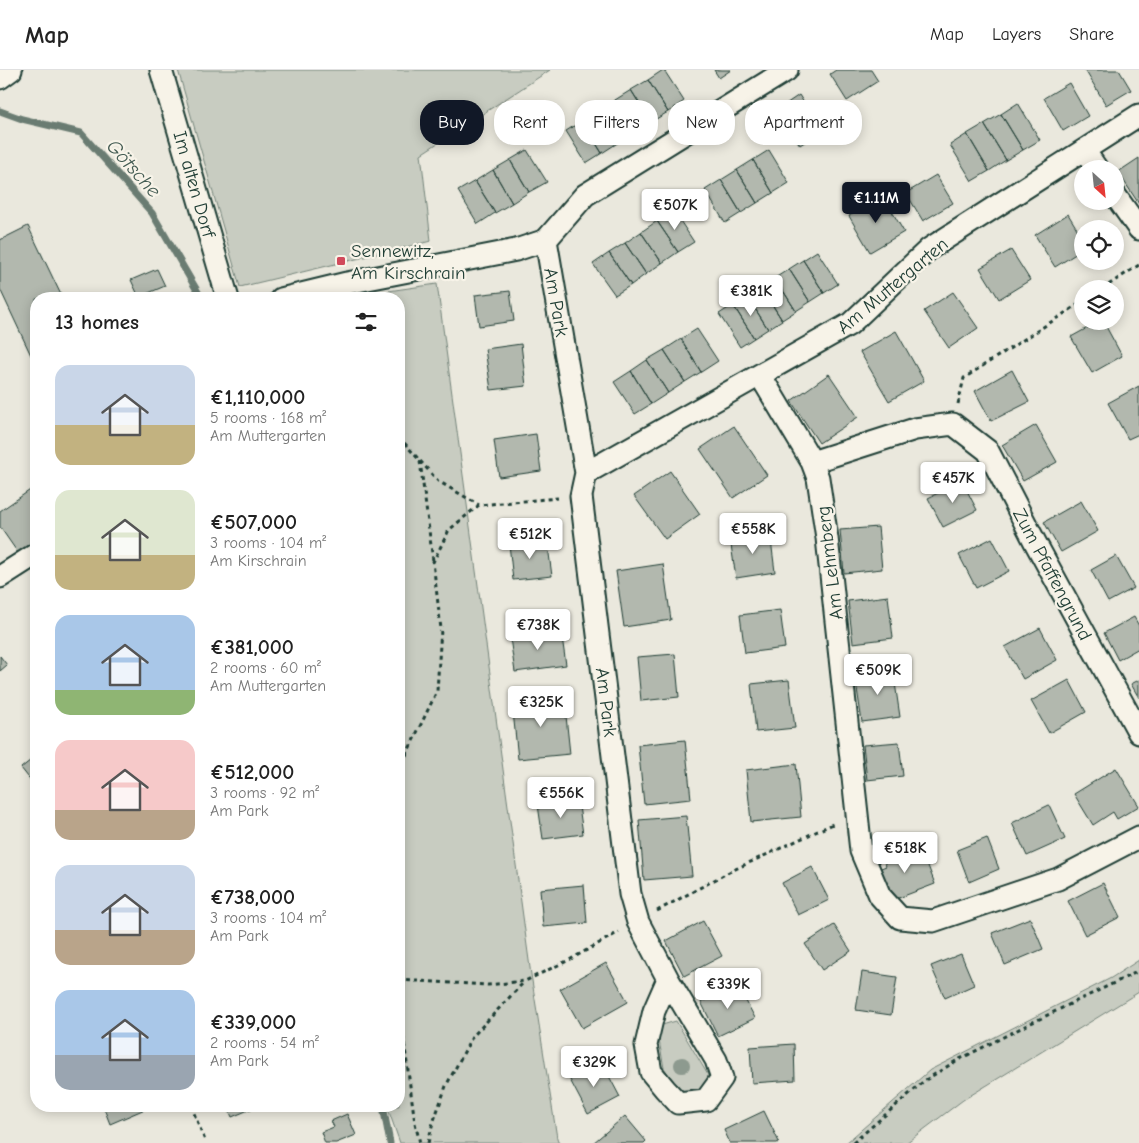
<!DOCTYPE html>
<meta charset="utf-8">
<style>
body{margin:0;font-family:"Comic Neue",sans-serif;background:#f2f2f2;color:#222;height:100vh;display:flex;flex-direction:column;font-size:19px;white-space:nowrap}
*{box-sizing:border-box;margin:0}
p{font-size:16px;color:#767676}
.icon{flex:none;width:28px;height:28px;fill:none;stroke:currentColor;stroke-width:2;stroke-linecap:round;stroke-linejoin:round}
.map{position:relative;flex:1;overflow:hidden}
.sheet{position:absolute;left:30px;top:222px;width:375px;height:820px;display:flex;flex-direction:column;background:#fff;border-radius:20px;box-shadow:0 2px 12px #0003}
.sheet>*{flex:none}
.hud{position:absolute;left:420px;top:30px;width:475px;height:45px;display:flex;gap:10px}
.needle{width:32px;rotate:153deg}
.fabs{position:absolute;left:1074px;top:90px;display:grid;gap:10px}
.fabs a{display:grid;place-items:center;width:50px;height:50px;border-radius:50%;background:#fff;box-shadow:0 2px 12px #0003;font-size:25px}
.price{position:absolute;translate:-50% -42px;padding:0 11px;border-radius:5px;background:#fff;color:#222;font-size:16px;line-height:32px;filter:drop-shadow(0 1px 2px #0008)}
.price::after{content:'';position:absolute;left:50%;top:30px;width:15px;height:11px;margin-left:-8px;background:inherit;clip-path:polygon(0 0,100% 0,50% 100%)}
.price.on{background:#111827;color:#fff}
ul{padding:0;list-style:none}
li{display:flex;align-items:center;gap:15px;height:125px;padding:0 25px}
li span{display:grid;place-items:center;flex:none;width:140px;height:100px;border-radius:15px;color:#555}
li>.icon{margin-inline-start:auto}
span .icon{width:60px;height:60px;fill:#fffc;stroke-width:1}
li b{font-size:21px}
h2{display:flex;justify-content:space-between;align-items:center;height:60px;padding:0 25px;font-size:21px}
.chip{padding:0 18px;border-radius:20px;background:#fff;box-shadow:0 2px 12px #0003;font-size:18px;line-height:45px}
.chip.on{background:#111827;color:#fff}
header{display:flex;align-items:center;gap:30px;box-sizing:border-box;height:70px;padding:0 25px;background:#fff;border-bottom:1px solid #e0e0e0}
header strong{font-size:24px}
nav{display:flex;gap:28px;margin-inline-start:auto;font-size:18px}
.map>svg:first-child{display:block}
.green{fill:#c8ccc1;stroke:#74847a}
.lines{fill:none;stroke-linecap:round;stroke-linejoin:round}
.stream{stroke:#6a7c72;stroke-width:7}
.building{fill:#b2b8ae;stroke:#1f3d34}
.street-casing{stroke:#1f3d34;stroke-width:25}
.path{stroke:#1f3d34;stroke-width:3;stroke-dasharray:4 4;stroke-linecap:butt}
.street{stroke:#f7f3e8;stroke-width:21}
.tree{fill:#8d9a8f}
.poi-dot{fill:#d1495b;stroke:#f7f3e8;stroke-width:2}
.labels{text-anchor:middle;stroke-width:4.5;stroke-linejoin:round;paint-order:stroke}
.street-label{font-size:19px;fill:#1f3d34;stroke:#f7f3e8}
.poi-label{font-size:19px;fill:#1f3d34;stroke:#f7f3e8;text-anchor:start}
.water-label{font-size:20px;font-style:italic;fill:#445c53;stroke:#f7f3e8}
</style>
<header>
<strong>Map</strong>
<nav><a>Map</a><a>Layers</a><a>Share</a></nav>
</header>
<div class="map">
<svg width="1139" height="1073" viewBox="0 0 1139 1073">
<rect width="100%" height="100%" fill="#eae8dd"/>
<filter id="ink" filterUnits="userSpaceOnUse"><feTurbulence type="fractalNoise" baseFrequency=".02" numOctaves="2"/><feDisplacementMap in="SourceGraphic" scale="10" xChannelSelector="R" yChannelSelector="G"/><feConvolveMatrix kernelMatrix="1 2 1 2 8 2 1 2 1" color-interpolation-filters="sRGB"/></filter>
<g filter="url(#ink)">
<!-- green -->
<path class="green" d="M178,0H550L421,84L431,171L240,217Z
M437,214L530,898L557,1068L559,1073H400L387,1036H399V229H345L367,224Z
M1139,890V922L963,1030L906,1073H846L930,1000L1111,908Z
M676,951L708,1005L705,1018L685,1028L664,998L659,970L662,955Z"/>
<g class="lines">
<!-- stream -->
<path class="stream" d="M0,41L22,49L81,63L152,143L202,229
M383,1036L390,1073"/>
</g>
<!-- building -->
<path class="building" d="M663,0H664L684,31L668,42L648,10Z
M714,0H731L719,8Z
M836,0H871L878,11L847,31L830,4Z
M1085,0H1119L1131,20L1106,35Z
M648,10L668,42L651,52L631,20Z
M1069,13L1088,46L1063,61L1044,28Z
M631,20L651,52L635,62L615,30Z
M799,25L822,61L800,75L777,40Z
M615,30L635,62L619,72L598,41Z
M1018,33L1040,70L1023,80L1001,44Z
M598,41L619,72L602,83L582,51Z
M1001,44L1023,80L1006,90L984,54Z
M582,51L602,83L586,93L566,61Z
M984,54L1006,90L989,101L967,64Z
M967,64L989,101L972,111L950,75Z
M527,80L547,112L529,122L510,90Z
M769,80L789,113L773,123L753,90Z
M1139,88V134L1118,102Z
M510,90L529,122L512,133L493,100Z
M753,90L773,123L757,133L737,100Z
M493,100L512,133L495,143L475,111Z
M737,100L757,133L741,143L721,110Z
M936,105L953,133L923,151L906,123Z
M721,110L741,143L725,153L705,120Z
M475,111L495,143L478,154L458,121Z
M883,126L904,162L870,182L849,146Z
M673,140L694,172L678,182L657,151Z
M1068,144L1082,167V180L1055,197L1035,165Z
M657,151L678,182L662,193L641,162Z
M28,156L63,229H36V296L0,219V170Z
M641,162L662,193L646,204L625,173Z
M625,173L646,204L631,215L609,183Z
M1011,180L1030,210L999,229L980,198Z
M817,181L838,214L824,223L803,190Z
M609,183L631,215L615,225L593,194Z
M803,190L824,223L810,232L789,199Z
M157,199L165,216L139,227L131,210Z
M789,199L810,232L796,241L775,208Z
M775,208L796,241L782,250L761,217Z
M761,217L782,250L768,259L747,226Z
M510,221L514,251L479,256L475,225Z
M953,222L978,258L949,278L924,241Z
M747,226L768,259L754,268L733,235Z
M733,235L754,268L740,277L719,244Z
M1100,251H1103L1122,286L1092,303L1071,267Z
M697,259L718,291L701,302L681,269Z
M896,261L924,311L889,331L860,282Z
M681,269L701,302L685,312L664,280Z
M521,274L526,316L491,320L485,279Z
M664,280L685,312L668,323L647,290Z
M647,290L668,323L651,334L631,301Z
M1012,300L1029,332L991,351L975,321Z
M631,301L651,334L635,344L614,312Z
M829,304L858,347L819,373L791,331Z
M1139,316V364L1128,369L1108,333Z
M1036,355L1057,392L1023,411L1002,375Z
M734,356L767,405L733,428L700,379Z
M536,364L541,401L499,407L494,370Z
M670,401L700,444L665,469L634,426Z
M962,411L977,440L943,457L928,428Z
M36,416V470L18,483L0,457V441Z
M1081,431L1098,461L1061,482L1044,452Z
M878,457L882,499L844,503L840,460Z
M770,462L775,502L736,508L730,468Z
M992,468L1009,501L976,518L959,485Z
M547,469L552,506L513,510L509,474Z
M1116,486L1134,518L1108,532L1091,500Z
M663,494L671,550L624,557L616,501Z
M888,526L893,568L853,573L848,531Z
M780,540L785,578L745,583L740,545Z
M1134,547L1139,556V578L1118,590L1104,563Z
M1040,558L1057,590L1023,609L1005,577Z
M561,560L566,595L515,602L510,568Z
M675,584L679,627L641,631L637,587Z
M0,586L7,595L0,601Z
M893,599L900,647L862,652L855,605Z
M789,610L795,658L756,662L751,614Z
M1069,610L1086,642L1049,663L1031,631Z
M1139,610V628L1131,614Z
M564,627L570,684L518,689L512,632Z
M685,670L691,729L644,734L638,675Z
M899,672L903,706L867,710L863,675Z
M36,686V717L21,698Z
M796,694L801,747L751,752L746,700Z
M1116,698L1139,736L1117,749L1113,742L1093,755L1074,724Z
M578,729L583,764L543,769L538,735Z
M1049,735L1065,769L1027,786L1012,753Z
M686,746L692,806L644,810L639,750Z
M987,768L999,799L969,812L957,780Z
M920,775L935,814L888,832L876,800L886,796L883,789Z
M812,797L829,830L798,845L782,813Z
M1103,813L1120,847L1085,865L1068,831Z
M584,815L587,853L543,857L540,819Z
M1030,848L1043,879L1005,895L992,863Z
M703,851L722,886L684,906L666,871Z
M834,855L851,881L822,900L805,874Z
M961,884L974,915L945,928L931,896Z
M606,893L628,932L582,958L560,919Z
M862,902L897,907L891,945L856,940Z
M737,914L755,948L718,966L701,932Z
M794,974L795,1010L752,1013L750,977Z
M601,991L620,1027L588,1044L569,1008Z
M103,1036H152L110,1054Z
M227,1036H258L232,1047Z
M764,1041L779,1072L777,1073H730L724,1060Z
M347,1044L356,1065L336,1073H325L321,1062L334,1057L331,1051Z
M625,1046L646,1071L644,1073H593Z"/>
<g class="lines">
<defs>
<path id="street" d="M161,0L228,229
M0,8L11,0
M1084,80L1097,99
M1115,125L1139,159
M546,170L586,403L581,426L630,824L638,852L668,909L716,990L722,1008L706,1030L678,1033L665,1019L651,1002L646,975L654,941L668,909
M546,170L585,125L787,0
M281,229L347,213L516,180L546,170
M760,305L812,392L818,408L827,468L861,781L880,826L900,848L933,851L1058,809L1139,767
M812,392L915,359L953,354L988,381L1036,474L1139,663
M586,403L850,254L929,179L1139,45
M0,507L36,484"/>
</defs>
<!-- street casing -->
<use href="#street" class="street-casing"/>
<!-- path -->
<path class="path" d="M1102,219L1139,195
M958,334L964,308L1082,232
M399,367L438,411L479,435
M420,391L433,491
M399,700L437,621L441,559L433,492L449,460L479,435L558,428
M657,841L729,802L835,753
M399,910L488,915L525,911L571,889L619,862
M399,934L415,1053L420,1073
M191,1036L206,1073
M428,1073L432,1056L446,1016L472,967L524,912
M853,1073L924,1011L956,991L1031,953L1139,901"/>
<!-- street -->
<use href="#street" class="street"/>
</g>
<!-- trees -->
<circle class="tree" cx="682" cy="995" r="8"/>
</g>
<!-- markers -->
<rect class="poi-dot" x="336" y="186" width="10" height="10" rx="2.5"/>
<g class="labels">
<!-- street labels -->
<g class="street-label">
<text transform="translate(195 114) rotate(74)" y="7">Im alten Dorf</text>
<text transform="translate(892 215) rotate(-40)" y="7">Am Muttergarten</text>
<text transform="translate(557 232) rotate(80)" y="7">Am Park</text>
<text transform="translate(829 493) rotate(-97)" y="7">Am Lehmberg</text>
<text transform="translate(1053 504) rotate(62)" y="7">Zum Pfaffengrund</text>
<text transform="translate(607 632) rotate(83)" y="7">Am Park</text>
</g>
<!-- poi labels -->
<g class="poi-label">
<text x="351" y="187">Sennewitz,<tspan x="351" dy="22">Am Kirschrain</tspan></text>
</g>
<!-- water labels -->
<g class="water-label">
<text transform="translate(134 98) rotate(48)" y="7">Götsche</text>
</g>
</g>
</svg>
<div class="fabs">
<a><svg class="needle" viewBox="-14 -14 28 28"><path d="M0-13l5 13h-10z" fill="#e53935"/><path d="M0 13l5-13h-10z" fill="#767676"/></svg></a>
<a><svg class="icon" aria-label="locate" viewBox="0 0 24 24"><circle cx="12" cy="12" r="6"/><path d="M12 2v4M12 18v4M2 12h4M18 12h4"/></svg></a>
<a><svg class="icon" aria-label="layers" viewBox="0 0 24 24"><path d="M12 4l9 5-9 5-9-5zM3 14l9 5 9-5"/></svg></a>
</div>
<b class="price on" style="left:876px;top:154px">€1.11M</b>
<b class="price" style="left:675px;top:161px">€507K</b>
<b class="price" style="left:751px;top:247px">€381K</b>
<b class="price" style="left:953px;top:434px">€457K</b>
<b class="price" style="left:753px;top:485px">€558K</b>
<b class="price" style="left:530px;top:490px">€512K</b>
<b class="price" style="left:538px;top:581px">€738K</b>
<b class="price" style="left:878px;top:626px">€509K</b>
<b class="price" style="left:541px;top:658px">€325K</b>
<b class="price" style="left:561px;top:749px">€556K</b>
<b class="price" style="left:905px;top:804px">€518K</b>
<b class="price" style="left:728px;top:940px">€339K</b>
<b class="price" style="left:594px;top:1018px">€329K</b>
<div class="hud">
<a class="chip on">Buy</a>
<a class="chip">Rent</a>
<a class="chip">Filters</a>
<a class="chip">New</a>
<a class="chip">Apartment</a>
</div>
<section class="sheet">
<h2>13 homes<svg class="icon" aria-label="filters" viewBox="0 0 24 24"><path d="M4 7h16M4 17h16"/><circle cx="9" cy="7" r="2"/><circle cx="15" cy="17" r="2"/></svg></h2>
<ul>
<li><span style="background:linear-gradient(#c9d6e8 60%,#c2b280 0)"><svg class="icon" aria-label="home" viewBox="0 0 24 24"><path d="M3 11l9-7 9 7M6 9v11h12V9"/></svg></span><div><b>€1,110,000</b><p>5 rooms · 168 m²</p><p>Am Muttergarten</p></div></li>
<li><span style="background:linear-gradient(#dfe7d0 65%,#c2b280 0)"><svg class="icon" aria-label="home" viewBox="0 0 24 24"><path d="M3 11l9-7 9 7M6 9v11h12V9"/></svg></span><div><b>€507,000</b><p>3 rooms · 104 m²</p><p>Am Kirschrain</p></div></li>
<li><span style="background:linear-gradient(#a9c7e8 75%,#8fb573 0)"><svg class="icon" aria-label="home" viewBox="0 0 24 24"><path d="M3 11l9-7 9 7M6 9v11h12V9"/></svg></span><div><b>€381,000</b><p>2 rooms · 60 m²</p><p>Am Muttergarten</p></div></li>
<li><span style="background:linear-gradient(#f6c9c9 70%,#b9a48a 0)"><svg class="icon" aria-label="home" viewBox="0 0 24 24"><path d="M3 11l9-7 9 7M6 9v11h12V9"/></svg></span><div><b>€512,000</b><p>3 rooms · 92 m²</p><p>Am Park</p></div></li>
<li><span style="background:linear-gradient(#c9d6e8 65%,#b9a48a 0)"><svg class="icon" aria-label="home" viewBox="0 0 24 24"><path d="M3 11l9-7 9 7M6 9v11h12V9"/></svg></span><div><b>€738,000</b><p>3 rooms · 104 m²</p><p>Am Park</p></div></li>
<li><span style="background:linear-gradient(#a9c7e8 65%,#9aa5b1 0)"><svg class="icon" aria-label="home" viewBox="0 0 24 24"><path d="M3 11l9-7 9 7M6 9v11h12V9"/></svg></span><div><b>€339,000</b><p>2 rooms · 54 m²</p><p>Am Park</p></div></li>
</ul>
</section>
</div>
